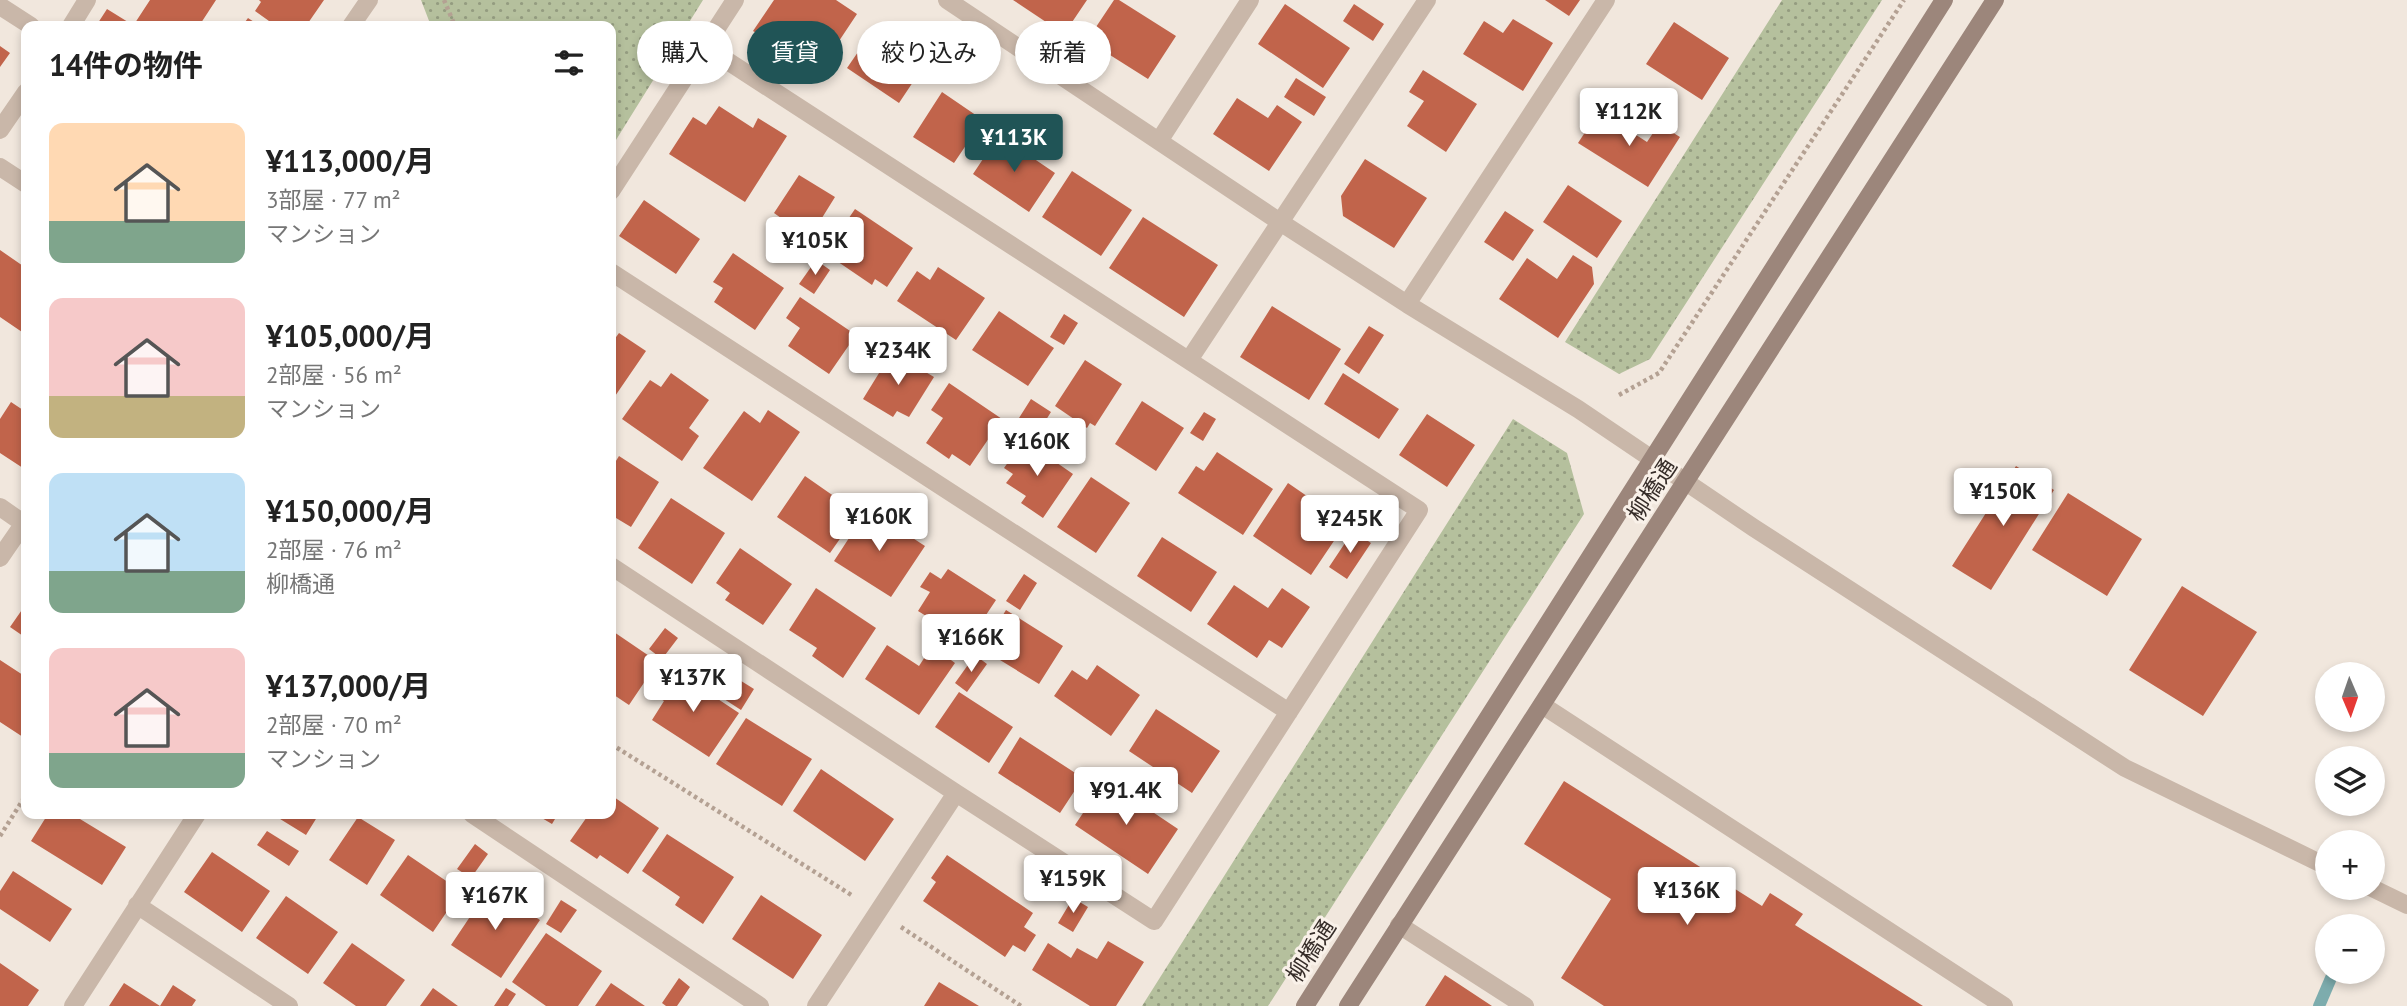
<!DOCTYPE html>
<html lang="ja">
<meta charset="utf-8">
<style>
body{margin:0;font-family:"PT Sans","Noto Sans JP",sans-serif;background:#f6f6f6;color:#222;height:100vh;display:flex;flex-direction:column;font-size:26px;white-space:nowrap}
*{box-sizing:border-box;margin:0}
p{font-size:23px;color:#767676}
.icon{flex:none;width:38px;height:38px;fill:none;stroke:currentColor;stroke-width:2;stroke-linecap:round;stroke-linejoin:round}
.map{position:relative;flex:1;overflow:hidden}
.side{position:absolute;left:21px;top:21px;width:595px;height:798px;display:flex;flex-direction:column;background:#fff;border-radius:14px;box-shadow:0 4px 10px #0003}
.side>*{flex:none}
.hud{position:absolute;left:637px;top:21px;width:665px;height:63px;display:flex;gap:14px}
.needle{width:46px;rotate:178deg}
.buttons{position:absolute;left:2315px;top:662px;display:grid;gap:14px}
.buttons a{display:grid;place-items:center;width:70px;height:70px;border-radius:50%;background:#fff;box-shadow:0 4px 10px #0003;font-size:35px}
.price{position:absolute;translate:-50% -60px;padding:0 16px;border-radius:7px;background:#fff;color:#222;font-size:23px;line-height:46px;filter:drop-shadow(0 2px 4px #0008)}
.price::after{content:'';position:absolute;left:50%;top:42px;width:21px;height:16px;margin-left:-10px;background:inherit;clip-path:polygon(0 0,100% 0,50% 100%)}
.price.selected{background:#205456;color:#fff}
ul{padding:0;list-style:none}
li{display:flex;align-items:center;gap:21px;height:175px;padding:0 28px}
li span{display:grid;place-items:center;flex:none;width:196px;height:140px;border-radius:14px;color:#555}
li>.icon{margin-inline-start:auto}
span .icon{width:84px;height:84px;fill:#fffc;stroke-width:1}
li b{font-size:30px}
h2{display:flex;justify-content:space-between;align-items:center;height:84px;padding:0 28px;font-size:30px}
.chip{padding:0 24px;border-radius:32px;background:#fff;box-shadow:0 4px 10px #0003;font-size:24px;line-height:63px}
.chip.selected{background:#205456;color:#fff}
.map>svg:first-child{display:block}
.green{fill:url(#green-dots)}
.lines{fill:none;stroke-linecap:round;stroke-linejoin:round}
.stream{stroke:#7dacad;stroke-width:12}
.building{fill:#c1644b}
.path{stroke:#b4a193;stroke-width:4.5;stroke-dasharray:3.5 3.5;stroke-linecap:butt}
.lane{stroke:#c9b7a9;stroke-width:18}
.street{stroke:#c9b7a9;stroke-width:18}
.secondary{stroke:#9c867b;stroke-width:18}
.labels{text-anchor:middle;stroke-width:6;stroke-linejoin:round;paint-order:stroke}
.street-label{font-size:23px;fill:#362d29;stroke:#f9f1e9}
</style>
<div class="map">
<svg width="2407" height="1006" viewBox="0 0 2407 1006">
<defs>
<pattern id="green-dots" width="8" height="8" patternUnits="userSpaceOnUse" patternTransform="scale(1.75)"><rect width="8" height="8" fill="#b5c09d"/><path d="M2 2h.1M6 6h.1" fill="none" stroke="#949c80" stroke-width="1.8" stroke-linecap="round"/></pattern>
</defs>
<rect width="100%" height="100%" fill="#f1e7dd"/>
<!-- green -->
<path class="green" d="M421,0H703L611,148V26H431Z
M1782,0H1882L1650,359L1619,374L1565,342Z
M1513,419L1567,453L1584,514L1268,1006H1142Z"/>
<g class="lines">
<!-- stream -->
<path class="stream" d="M2319,1006L2334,971"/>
</g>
<!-- building -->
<path class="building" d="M150,0H216L199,26H133Z
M259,0H324L306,26H276L255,11L261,2Z
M774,0H836L857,14L827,59L813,49L803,63L753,31Z
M1013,0H1087L1064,34Z
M1114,0H1119L1176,36L1148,79L1110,55L1105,62L1082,48Z
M1545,0H1580L1569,16Z
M1285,4L1350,48L1323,88L1258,44Z
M1354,4L1384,24L1373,41L1343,21Z
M107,9L128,22L126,26H96Z
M248,18L260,26H242Z
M1513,19L1553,43L1523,91L1463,54L1484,21L1503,33Z
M1674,22L1729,58L1702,100L1646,64Z
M888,35L902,45L906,39L931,55L899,103L847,68L867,39L880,47Z
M0,46L10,53L0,67Z
M1423,70L1477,104L1446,152L1407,126L1424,101L1409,92Z
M1296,78L1326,97L1314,116L1284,97Z
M942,92L983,120L954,163L913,137Z
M1237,98L1268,118L1277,105L1302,122L1269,171L1213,134Z
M719,106L753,128L758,118L787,136L745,202L669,154L693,117L706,125Z
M1599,111L1647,142L1659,124L1680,137L1648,187L1578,143Z
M999,135L1055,173L1029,212L973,174Z
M1365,159L1427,198L1394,248L1343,216L1341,196Z
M1072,171L1132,210L1101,256L1042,217Z
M799,175L835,197L807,242L777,224L781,218L774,213Z
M1568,185L1622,221L1597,258L1543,222Z
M644,200L700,239L676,274L619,236Z
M855,209L913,248L887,287L875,279L872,285L825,253Z
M1505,211L1534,230L1513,261L1484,242Z
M1143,217L1218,265L1184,317L1109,268Z
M0,250L26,268V326L22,332L0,317Z
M733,253L784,288L755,330L714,302L723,288L713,282Z
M1573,255L1592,267L1594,284L1558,338L1499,299L1527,258L1557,279Z
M816,260L830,270L814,294L799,284Z
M938,267L985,298L956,340L897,301L917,271L930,280Z
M800,297L856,335L829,374L788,346L800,328L786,318Z
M1272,306L1341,349L1309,400L1240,357Z
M999,311L1054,348L1028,386L972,350Z
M1064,314L1078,323L1064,345L1050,337Z
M1369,326L1384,335L1359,374L1344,364Z
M619,333L646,351L611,402V344Z
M892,352L934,377L909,417L897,411L893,417L863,399Z
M1085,360L1122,384L1095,426L1090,423L1087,428L1055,406Z
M671,373L709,400L689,428L699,436L682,461L622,419L650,380L661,387Z
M1343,373L1399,409L1379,439L1324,404Z
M949,383L1002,419L970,466L952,454L949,459L926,443L943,418L931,410Z
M1031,399L1051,412L1034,439L1014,426Z
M1142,401L1184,428L1156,471L1115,444Z
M11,402L26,412V470L0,453V419Z
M768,410L800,432L752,501L703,468L744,411L760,423Z
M1204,412L1216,419L1203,441L1190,433Z
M1427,414L1475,445L1447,487L1399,455Z
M1024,440L1073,474L1043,518L1021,503L1026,496L1006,483L1013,474L1004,468Z
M1217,452L1273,489L1243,535L1178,493L1196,466L1204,471Z
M619,456L659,482L631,527L611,515V469Z
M2016,466L2054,490L1991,590L1952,566Z
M805,476L858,513L830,553L777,517Z
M1091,477L1130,503L1096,553L1057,527Z
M1288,483L1346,523L1311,575L1253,536Z
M2068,493L2142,539L2107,596L2032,550Z
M671,498L725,533L692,584L638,548Z
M868,509L925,546L891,597L834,561Z
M1353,531L1371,543L1347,579L1329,567Z
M1162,537L1217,572L1191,612L1137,576Z
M740,548L792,584L763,625L725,600L730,593L716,583Z
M948,569L996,600L968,642L918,611L930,592L920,587L930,572L941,579Z
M1024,574L1037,583L1020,610L1006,601Z
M1234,585L1268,608L1282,588L1310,607L1282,648L1269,640L1257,658L1207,624Z
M2182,586L2257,632L2203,716L2129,670Z
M816,588L876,628L843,678L812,656L817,648L789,630Z
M26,604V638L10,627Z
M1006,610L1063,646L1039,684L982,649Z
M665,628L678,638L662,659L649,649Z
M611,630L658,662L629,705L611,693Z
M887,645L919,666L932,646L955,663L919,715L865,679Z
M975,655L987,664L967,692L955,683Z
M0,660L26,677V732L23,737L0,722Z
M1097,665L1140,695L1111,736L1054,696L1072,670L1087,680Z
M674,670L739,713L709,757L652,720L664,701L656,696Z
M738,679L754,689L741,710L724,699Z
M959,692L1013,727L989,763L935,727Z
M1156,709L1220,751L1192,793L1129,751Z
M746,718L812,759L782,806L716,764Z
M1020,737L1083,778L1060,813L998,773Z
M821,769L894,819L865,861L793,811Z
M1105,780L1178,829L1148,874L1075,825Z
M1564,781L1762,906L1770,893L1803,914L1795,925L1923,1006H1604L1561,978L1611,899L1524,844Z
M611,795L659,828L628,874L600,855L597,859L570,841L589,814H611Z
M48,814H83L80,819L126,847L102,885L31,841Z
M272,814H319L306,835Z
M535,814H558L552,824Z
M358,817L395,840L367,885L329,860Z
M267,831L299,851L289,866L257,845Z
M667,834L734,877L703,924L675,905L680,897L642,871Z
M475,844L488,854L471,878L457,869Z
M212,852L270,891L242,932L184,892Z
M408,855L461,891L433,932L380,895Z
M947,855L1033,913L1024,927L1036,935L1025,952L1013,945L1005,957L923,901L936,882L931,878Z
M13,871L72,909L50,942L0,909V891Z
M490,887L540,920L501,978L451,945Z
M761,895L822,935L793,979L732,939Z
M286,896L338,932L308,974L256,938Z
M1073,898L1088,907L1073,932L1058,923Z
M561,900L577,910L561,933L546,924Z
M546,933L602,971L578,1006H546L512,982Z
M1108,941L1144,962L1116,1006H1090L1032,970L1048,943L1071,958L1077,948L1097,959Z
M352,943L405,980L386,1006H356L323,983Z
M0,963L39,990L28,1006H0Z
M1445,975L1492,1006H1425Z
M679,978L690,987L677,1006H666L662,1003Z
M939,982L979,1006H924Z
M124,983L160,1006L173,985L196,1000L192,1006H109Z
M611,983L645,1006H595Z
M433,988L458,1006H420Z
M506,988L516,994L508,1006H494Z"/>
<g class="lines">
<!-- path -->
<path class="path" d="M444,0L455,26
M1619,395L1659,373L1904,0
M611,744L853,896
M0,836L26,795
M901,927L1021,1006"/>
<!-- lane -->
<path class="lane" d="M1542,705L2004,1006
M1399,925L1525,1006"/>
<!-- street -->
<path class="street" d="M947,0L1280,222L1407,304L1578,409L1754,528L2125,768L2328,867
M0,6L31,26
M71,26L87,0
M351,26L369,0
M0,130L26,92
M1159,141L1250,0
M0,167L26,184
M611,191L735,0
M611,272L1289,712
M1407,304L1606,0
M1189,360L1427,0
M0,507L26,525
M0,558L24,523
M611,566L956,793L1154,921L1419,510L706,47
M472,814L760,1006
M2370,887L2407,905
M137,905L289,1006
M73,1006L197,814
M816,1006L956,793"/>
<!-- secondary -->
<path class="secondary" d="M1305,1006L1944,0
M1348,1006L1995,0"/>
</g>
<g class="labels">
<!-- street labels -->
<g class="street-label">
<text transform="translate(1652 490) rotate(-57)" y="8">柳橋通</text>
<text transform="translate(1311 951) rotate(-57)" y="8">柳橋通</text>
</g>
</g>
</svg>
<div class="buttons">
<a><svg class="needle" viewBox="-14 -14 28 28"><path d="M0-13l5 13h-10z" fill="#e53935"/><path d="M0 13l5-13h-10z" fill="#767676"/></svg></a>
<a><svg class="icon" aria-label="layers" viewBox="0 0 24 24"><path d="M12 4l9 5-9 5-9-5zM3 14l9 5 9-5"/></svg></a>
<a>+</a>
<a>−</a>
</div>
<b class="price" style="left:1629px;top:148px">¥112K</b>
<b class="price selected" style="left:1014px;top:174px">¥113K</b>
<b class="price" style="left:815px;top:277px">¥105K</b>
<b class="price" style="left:898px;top:387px">¥234K</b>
<b class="price" style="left:1037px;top:478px">¥160K</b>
<b class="price" style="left:2003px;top:528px">¥150K</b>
<b class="price" style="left:879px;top:553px">¥160K</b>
<b class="price" style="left:1350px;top:555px">¥245K</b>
<b class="price" style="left:971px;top:674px">¥166K</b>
<b class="price" style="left:693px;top:714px">¥137K</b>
<b class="price" style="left:1126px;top:827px">¥91.4K</b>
<b class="price" style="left:1073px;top:915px">¥159K</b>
<b class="price" style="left:1687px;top:927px">¥136K</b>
<b class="price" style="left:495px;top:932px">¥167K</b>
<div class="hud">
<a class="chip">購入</a>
<a class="chip selected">賃貸</a>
<a class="chip">絞り込み</a>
<a class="chip">新着</a>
</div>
<section class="side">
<h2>14件の物件<svg class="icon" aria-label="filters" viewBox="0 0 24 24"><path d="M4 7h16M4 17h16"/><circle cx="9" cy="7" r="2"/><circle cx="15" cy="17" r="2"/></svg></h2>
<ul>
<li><span style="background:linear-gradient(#ffd9b3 70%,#7fa58c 0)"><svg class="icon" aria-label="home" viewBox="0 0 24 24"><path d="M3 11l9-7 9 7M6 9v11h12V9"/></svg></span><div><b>¥113,000/月</b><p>3部屋 · 77 m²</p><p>マンション</p></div></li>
<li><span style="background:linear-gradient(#f6c9c9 70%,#c2b280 0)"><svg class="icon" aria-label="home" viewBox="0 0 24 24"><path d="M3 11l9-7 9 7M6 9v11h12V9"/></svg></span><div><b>¥105,000/月</b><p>2部屋 · 56 m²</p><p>マンション</p></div></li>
<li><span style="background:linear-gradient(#bfe0f5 70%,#7fa58c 0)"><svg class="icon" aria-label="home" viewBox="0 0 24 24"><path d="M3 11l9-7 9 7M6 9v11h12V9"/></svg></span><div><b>¥150,000/月</b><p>2部屋 · 76 m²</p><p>柳橋通</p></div></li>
<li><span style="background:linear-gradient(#f6c9c9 75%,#7fa58c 0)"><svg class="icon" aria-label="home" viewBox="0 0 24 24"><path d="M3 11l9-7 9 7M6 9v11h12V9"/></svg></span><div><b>¥137,000/月</b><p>2部屋 · 70 m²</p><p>マンション</p></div></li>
</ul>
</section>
</div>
